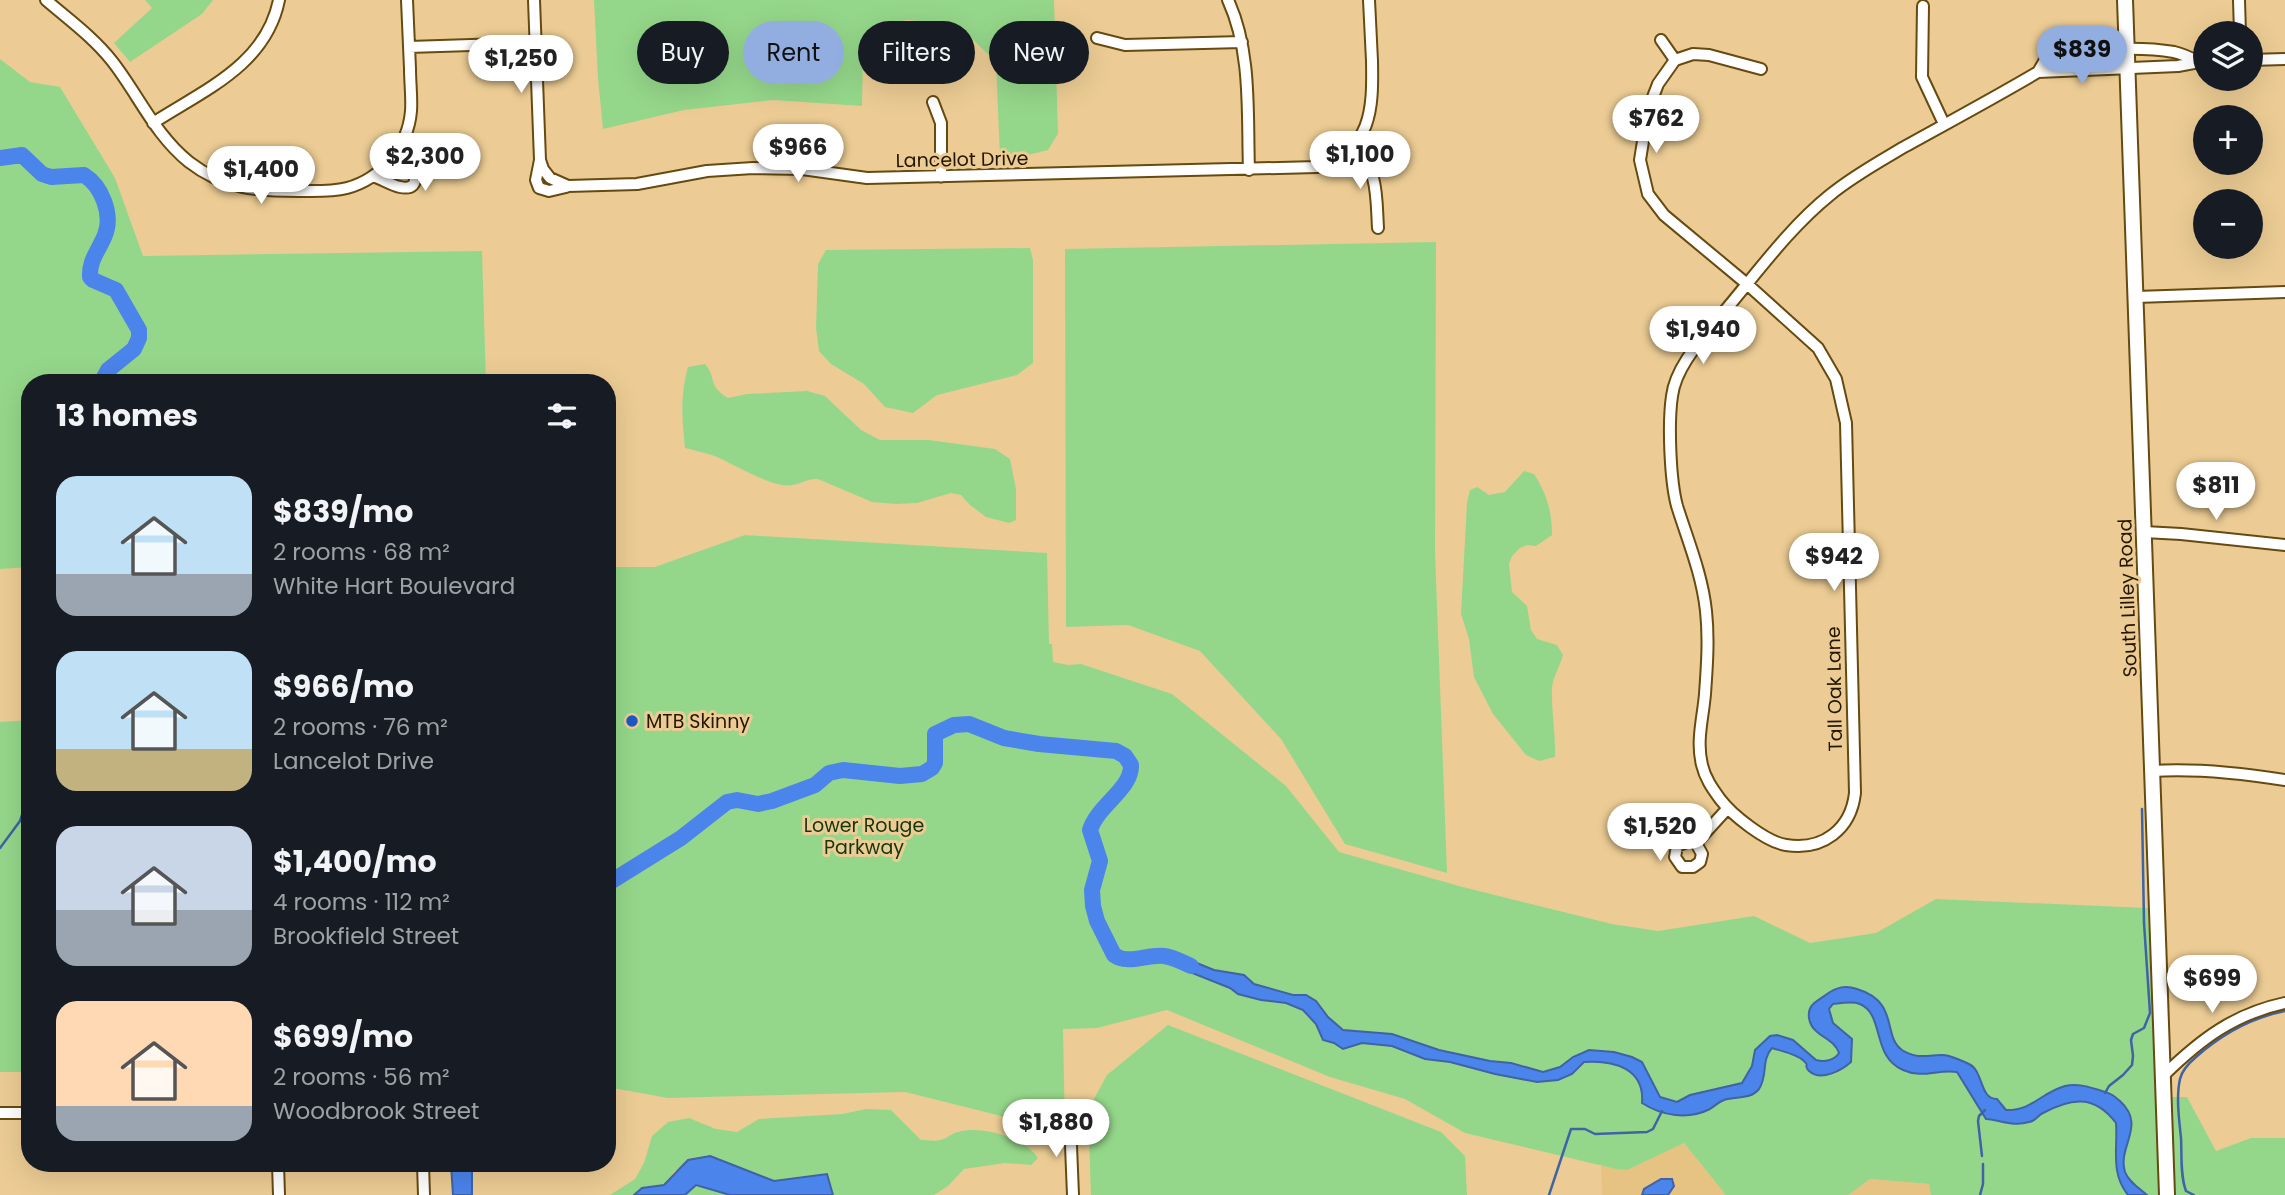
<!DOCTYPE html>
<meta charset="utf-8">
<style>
body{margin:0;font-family:Poppins,sans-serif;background:#20242c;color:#f1f3f6;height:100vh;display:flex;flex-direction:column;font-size:26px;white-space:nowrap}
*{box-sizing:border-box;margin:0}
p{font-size:23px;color:#9ea1a6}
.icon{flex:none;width:38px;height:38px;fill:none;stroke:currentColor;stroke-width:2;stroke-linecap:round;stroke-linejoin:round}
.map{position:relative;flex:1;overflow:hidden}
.sheet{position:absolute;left:21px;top:374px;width:595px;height:798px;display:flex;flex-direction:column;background:#171b24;border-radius:28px;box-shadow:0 7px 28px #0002}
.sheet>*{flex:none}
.top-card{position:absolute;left:637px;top:21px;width:665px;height:63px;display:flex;gap:14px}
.tools{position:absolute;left:2193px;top:21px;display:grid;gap:14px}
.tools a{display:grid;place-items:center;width:70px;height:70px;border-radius:50%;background:#171b24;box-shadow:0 7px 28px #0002;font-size:35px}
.price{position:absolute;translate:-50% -60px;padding:0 16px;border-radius:24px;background:#fff;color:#222;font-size:23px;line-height:46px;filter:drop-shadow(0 2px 4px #0008)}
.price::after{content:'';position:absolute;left:50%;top:42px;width:21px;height:16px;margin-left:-10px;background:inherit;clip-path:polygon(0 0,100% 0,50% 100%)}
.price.selected{background:#92aee0;color:#111}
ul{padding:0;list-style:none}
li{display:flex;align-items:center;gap:21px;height:175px;padding:0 35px}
li span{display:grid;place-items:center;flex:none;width:196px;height:140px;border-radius:21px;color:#555}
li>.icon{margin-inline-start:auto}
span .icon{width:84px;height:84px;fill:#fffc;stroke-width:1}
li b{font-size:30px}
h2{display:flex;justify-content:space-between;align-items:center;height:84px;padding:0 35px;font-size:30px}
.chip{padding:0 24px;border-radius:32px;background:#171b24;box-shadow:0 7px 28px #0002;font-size:24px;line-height:63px}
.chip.selected{background:#92aee0;color:#111}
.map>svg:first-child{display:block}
.built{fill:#e6c283}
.green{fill:#95d78a}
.water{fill:#4b84eb;stroke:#3f63a5;stroke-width:2}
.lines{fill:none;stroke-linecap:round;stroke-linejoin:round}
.stream{stroke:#3f63a5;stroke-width:2.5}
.river{stroke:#4b84eb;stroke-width:16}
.minor-casing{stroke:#664a10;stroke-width:14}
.tertiary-casing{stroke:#664a10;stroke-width:18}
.minor{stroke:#fff;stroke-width:10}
.tertiary{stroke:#fff;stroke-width:14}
.poi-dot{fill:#1d59c5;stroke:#eccc94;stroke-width:2.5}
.labels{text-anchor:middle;stroke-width:6;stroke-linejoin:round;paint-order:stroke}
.street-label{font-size:19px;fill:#231702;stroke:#eccc94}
.poi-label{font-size:19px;fill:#231702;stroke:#eccc94;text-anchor:start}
.park-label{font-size:19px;fill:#12360d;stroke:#eccc94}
</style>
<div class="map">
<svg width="2285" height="1195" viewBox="0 0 2285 1195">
<rect width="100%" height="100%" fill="#eccc94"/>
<!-- built -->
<path class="built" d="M1684,1143L1726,1195H1602L1601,1166L1627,1170Z
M1869,1179L1929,1184L1931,1195H1848Z"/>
<!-- green -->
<path class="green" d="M145,0H213L202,14L130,62L114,43L152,8Z
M594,0H1054L1058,134L1048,150L1024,156L1000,157L996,62L957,24L907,20L878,29L863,56L862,106L773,100L684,110L603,129L598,79Z
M0,59L30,82L60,87L115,178L143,256L482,251L486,383H30V567L0,569Z
M1436,242L1435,552L1447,873L1345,844L1281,739L1200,651L1128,625L1066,627L1065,249Z
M1030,248L1033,260V363L1017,375L937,395L913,413L885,407L864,384L831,364L819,351L816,328L818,264L826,250Z
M705,364C717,378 707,385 728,398L747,394L807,391L825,396L861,430L880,440H929L995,449L1010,459L1016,489V520L1009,523L986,517L970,505L961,495L951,493L917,503L896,504L872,502L818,479C804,478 798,488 782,485C763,482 735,465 717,457C707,453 696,451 685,448C682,418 680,396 688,367Z
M1524,471L1534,474C1547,494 1552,512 1552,535L1536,546L1527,545L1520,548L1512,556L1509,564L1512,592L1527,606L1531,630L1537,639L1557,645L1563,655C1560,667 1553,676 1552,688C1551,711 1556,734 1555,757L1539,761L1526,755L1493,714L1474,677L1469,639L1461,614L1467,503L1470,490L1477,487L1489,495L1505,492Z
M745,535L1047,553L1049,644H1052L1053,662L1068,665L1081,664L1172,694L1286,786L1339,852L1459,886L1612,924L1658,931L1754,916L1810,943L1876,933L1936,899L2148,908L2156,1097H2187L2216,1151L2251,1138H2285V1195H1931L1929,1184L1870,1179L1848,1195H1726L1684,1143L1627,1170L1616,1169L1465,1133L1405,1099L1330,1077L1167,1010L1097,1028L1063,1029L1065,1132L905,1092L668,1098L607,1087V567H655Z
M30,720V1072H0V722Z
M1168,1025L1441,1132L1465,1156L1467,1195H1091L1088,1110L1107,1075Z
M866,1109L891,1110L921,1140C928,1140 937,1142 943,1139C948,1138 952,1133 958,1132C981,1125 1025,1138 1038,1158L1031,1165L1005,1163L964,1169L948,1186L934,1195H833L827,1174L774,1181L709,1156L675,1171L664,1185L642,1188L634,1195H610L635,1179L644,1163L652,1136L668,1122L689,1118L716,1129L737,1132L759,1119L842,1114Z
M696,1185L730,1195H685Z"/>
<!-- water -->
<path class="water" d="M1174,958L1187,959L1214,970L1244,975L1254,984L1293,995H1306L1316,1001L1328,1017L1343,1030L1392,1034L1439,1050L1490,1061L1511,1063L1543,1072L1560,1067L1573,1057L1589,1050L1614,1052L1632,1057L1642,1062L1660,1097L1677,1102L1690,1095L1742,1083L1752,1066L1755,1050L1770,1036L1777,1035L1793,1040L1816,1060C1824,1062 1834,1061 1839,1053C1833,1036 1812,1037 1809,1018C1807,1004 1818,1001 1827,994C1837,987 1845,985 1857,989C1900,1002 1882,1036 1902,1050C1920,1062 1936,1052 1949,1056C1955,1058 1963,1061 1969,1064C1984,1071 1979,1099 1997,1099L2006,1110C2032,1111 2042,1092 2065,1086C2077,1083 2090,1087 2102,1091C2110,1093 2113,1095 2120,1101C2147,1126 2117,1146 2125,1172C2129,1182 2139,1188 2147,1195H2128C2110,1173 2118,1148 2116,1123C2094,1094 2071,1098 2043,1113C2037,1116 2036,1121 2029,1122C2013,1127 2001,1120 1986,1119L1957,1072C1937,1069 1923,1079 1903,1070C1871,1056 1885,1015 1860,1004C1852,1001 1842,1003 1833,1004L1829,1009L1833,1023L1852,1039L1851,1062C1842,1070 1821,1082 1809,1071C1802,1063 1811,1068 1804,1061C1797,1054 1781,1051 1772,1048C1761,1060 1768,1076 1759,1089C1750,1100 1736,1096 1724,1100C1718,1102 1715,1106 1710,1109C1688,1120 1662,1116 1642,1103C1645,1068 1613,1060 1584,1062L1572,1074L1558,1080L1537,1082L1495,1074L1450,1062L1425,1059L1392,1046L1362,1043L1343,1049L1334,1043L1323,1040L1316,1024L1303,1010L1286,1003L1261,1000L1238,994L1230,988L1192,973Z
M710,1156L774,1181L827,1174L833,1195H730L696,1185L685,1195H634L642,1188L664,1185L688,1160Z
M451,1164H472V1195H453Z
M1661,1179H1672L1674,1186L1668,1195H1642L1644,1189Z"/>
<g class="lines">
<!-- stream -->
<path class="stream" d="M0,848L20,821L30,791
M2105,1093L2109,1086L2123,1075L2132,1065L2133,1056L2131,1040L2133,1034L2144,1028L2150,1013L2144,923L2142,809
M1982,1156L1978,1121L1979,1116L1985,1110
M1549,1195L1571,1129H1585L1595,1134L1647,1132L1653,1129L1662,1111
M1980,1195L1983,1184V1164
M2194,1195L2186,1191C2180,1175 2182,1155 2181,1138C2179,1119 2176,1097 2180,1079C2182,1070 2189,1063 2196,1057C2222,1034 2250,1018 2285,1011"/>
<!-- river -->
<path class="river" d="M0,158L22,155L42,174L51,177L84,175C102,186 113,215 105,235C99,250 89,260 90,277L93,280L116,290L139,330V338L134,349L108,370L101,383
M607,884L681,838L727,802L737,800L758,804L772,801L815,785L829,773L843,770L900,776L922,774L932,768L935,763V734L954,725L969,724L1004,738L1039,744L1116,751L1125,756L1131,765C1132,789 1098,805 1090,830L1100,861L1092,890L1093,906L1097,921L1114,955C1128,965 1147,954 1164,956C1173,957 1182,962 1191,966"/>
<defs>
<path id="minor" d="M46,0C68,19 93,37 112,61C138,94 155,135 189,162C224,189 256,191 299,191C315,191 331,192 347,188C381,179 408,147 411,111C412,98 410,83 410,69C409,46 408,23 407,0
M534,0L540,160L543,169L550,178L568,186L637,184L707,171L753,168L802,169L867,178L1317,167C1372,150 1373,110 1372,61C1371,41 1370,20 1369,0
M1228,0C1252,52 1247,114 1249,170
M2239,0L2240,33
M1923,6L1922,77L1944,124
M1097,38L1125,45L1242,42
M1661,40L1675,60
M409,47L535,43
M2250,60L2285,59
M1761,69L1709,55L1693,54L1675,60L1658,84L1648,110L1640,160L1648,194L1664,215L1747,284L1818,348L1836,379L1846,423L1855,793C1851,829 1823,851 1786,845C1766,842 1732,815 1720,799C1712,788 1705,778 1702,765C1696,741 1703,718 1705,694C1707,666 1709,639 1706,611C1702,574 1688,541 1677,506C1670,480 1668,423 1672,396C1676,365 1704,337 1723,313C1757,273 1789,228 1830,195C1853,176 1879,162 1904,147C1949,122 1994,98 2038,72L2045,60C2077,48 2140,46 2174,52C2183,54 2191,58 2199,62
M2038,72L2178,66L2199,62
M933,102L941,123V177
M153,123C204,90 266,65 279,0
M1353,147C1379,169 1376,197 1378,228
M540,160L536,180L539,188L549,191L566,187
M373,176C382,179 391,185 400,187C430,193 407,153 402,142
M2136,297L2285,292
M2144,532L2181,534L2285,545
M2152,771C2197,768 2241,773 2285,780
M1696,843L1702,854L1700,862L1693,867H1682L1675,857L1677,846L1689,841L1696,843L1727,809
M2164,1075C2201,1039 2234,1014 2285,1003
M0,1113H30
M1070,1121L1073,1195
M278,1164L279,1195
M423,1164L424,1195"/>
<path id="tertiary" d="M2125,0L2167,1195"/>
</defs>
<!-- minor casing -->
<use href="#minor" class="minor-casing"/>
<!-- tertiary casing -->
<use href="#tertiary" class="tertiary-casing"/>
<!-- minor -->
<use href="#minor" class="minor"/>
<!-- tertiary -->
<use href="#tertiary" class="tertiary"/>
</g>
<!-- markers -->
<circle class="poi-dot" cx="632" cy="721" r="7"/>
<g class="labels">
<!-- street labels -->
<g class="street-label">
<text transform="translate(962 159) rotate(-1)" y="7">Lancelot Drive</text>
<text transform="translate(2127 598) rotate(-92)" y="7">South Lilley Road</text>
<text transform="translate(1834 689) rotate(-91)" y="7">Tall Oak Lane</text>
</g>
<!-- poi labels -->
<g class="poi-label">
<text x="646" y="728">MTB Skinny</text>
</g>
<!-- park labels -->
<g class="park-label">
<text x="864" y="832">Lower Rouge<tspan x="864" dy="22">Parkway</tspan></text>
</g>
</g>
</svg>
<div class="tools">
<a><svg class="icon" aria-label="layers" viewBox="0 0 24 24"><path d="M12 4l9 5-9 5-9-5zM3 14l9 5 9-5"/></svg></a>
<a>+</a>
<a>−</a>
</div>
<b class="price selected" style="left:2082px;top:86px">$839</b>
<b class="price" style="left:521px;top:95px">$1,250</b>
<b class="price" style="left:1656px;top:155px">$762</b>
<b class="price" style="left:798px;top:184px">$966</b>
<b class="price" style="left:1360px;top:191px">$1,100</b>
<b class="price" style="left:425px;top:193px">$2,300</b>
<b class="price" style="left:261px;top:206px">$1,400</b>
<b class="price" style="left:1703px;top:366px">$1,940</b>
<b class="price" style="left:2216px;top:522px">$811</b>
<b class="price" style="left:1834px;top:593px">$942</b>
<b class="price" style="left:1660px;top:863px">$1,520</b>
<b class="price" style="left:2212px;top:1015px">$699</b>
<b class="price" style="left:1056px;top:1159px">$1,880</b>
<div class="top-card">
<a class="chip">Buy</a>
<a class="chip selected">Rent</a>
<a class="chip">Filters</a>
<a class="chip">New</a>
</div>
<section class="sheet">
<h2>13 homes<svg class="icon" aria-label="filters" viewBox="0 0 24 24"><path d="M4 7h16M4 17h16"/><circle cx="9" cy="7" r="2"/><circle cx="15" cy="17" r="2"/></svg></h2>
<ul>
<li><span style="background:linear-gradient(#bfe0f5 70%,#9aa5b1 0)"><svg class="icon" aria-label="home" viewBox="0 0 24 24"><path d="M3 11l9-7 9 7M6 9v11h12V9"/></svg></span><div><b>$839/mo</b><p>2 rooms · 68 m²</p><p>White Hart Boulevard</p></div></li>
<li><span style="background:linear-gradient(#bfe0f5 70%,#c2b280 0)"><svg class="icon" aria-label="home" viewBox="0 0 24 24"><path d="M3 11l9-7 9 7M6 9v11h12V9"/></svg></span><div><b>$966/mo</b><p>2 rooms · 76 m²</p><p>Lancelot Drive</p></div></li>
<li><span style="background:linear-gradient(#c9d6e8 60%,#9aa5b1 0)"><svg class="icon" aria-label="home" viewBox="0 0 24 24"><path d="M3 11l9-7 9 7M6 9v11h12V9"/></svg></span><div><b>$1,400/mo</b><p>4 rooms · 112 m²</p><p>Brookfield Street</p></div></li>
<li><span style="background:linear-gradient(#ffd9b3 75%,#9aa5b1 0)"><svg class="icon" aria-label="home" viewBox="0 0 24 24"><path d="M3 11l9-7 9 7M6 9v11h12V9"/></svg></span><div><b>$699/mo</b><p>2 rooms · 56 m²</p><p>Woodbrook Street</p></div></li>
</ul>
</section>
</div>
